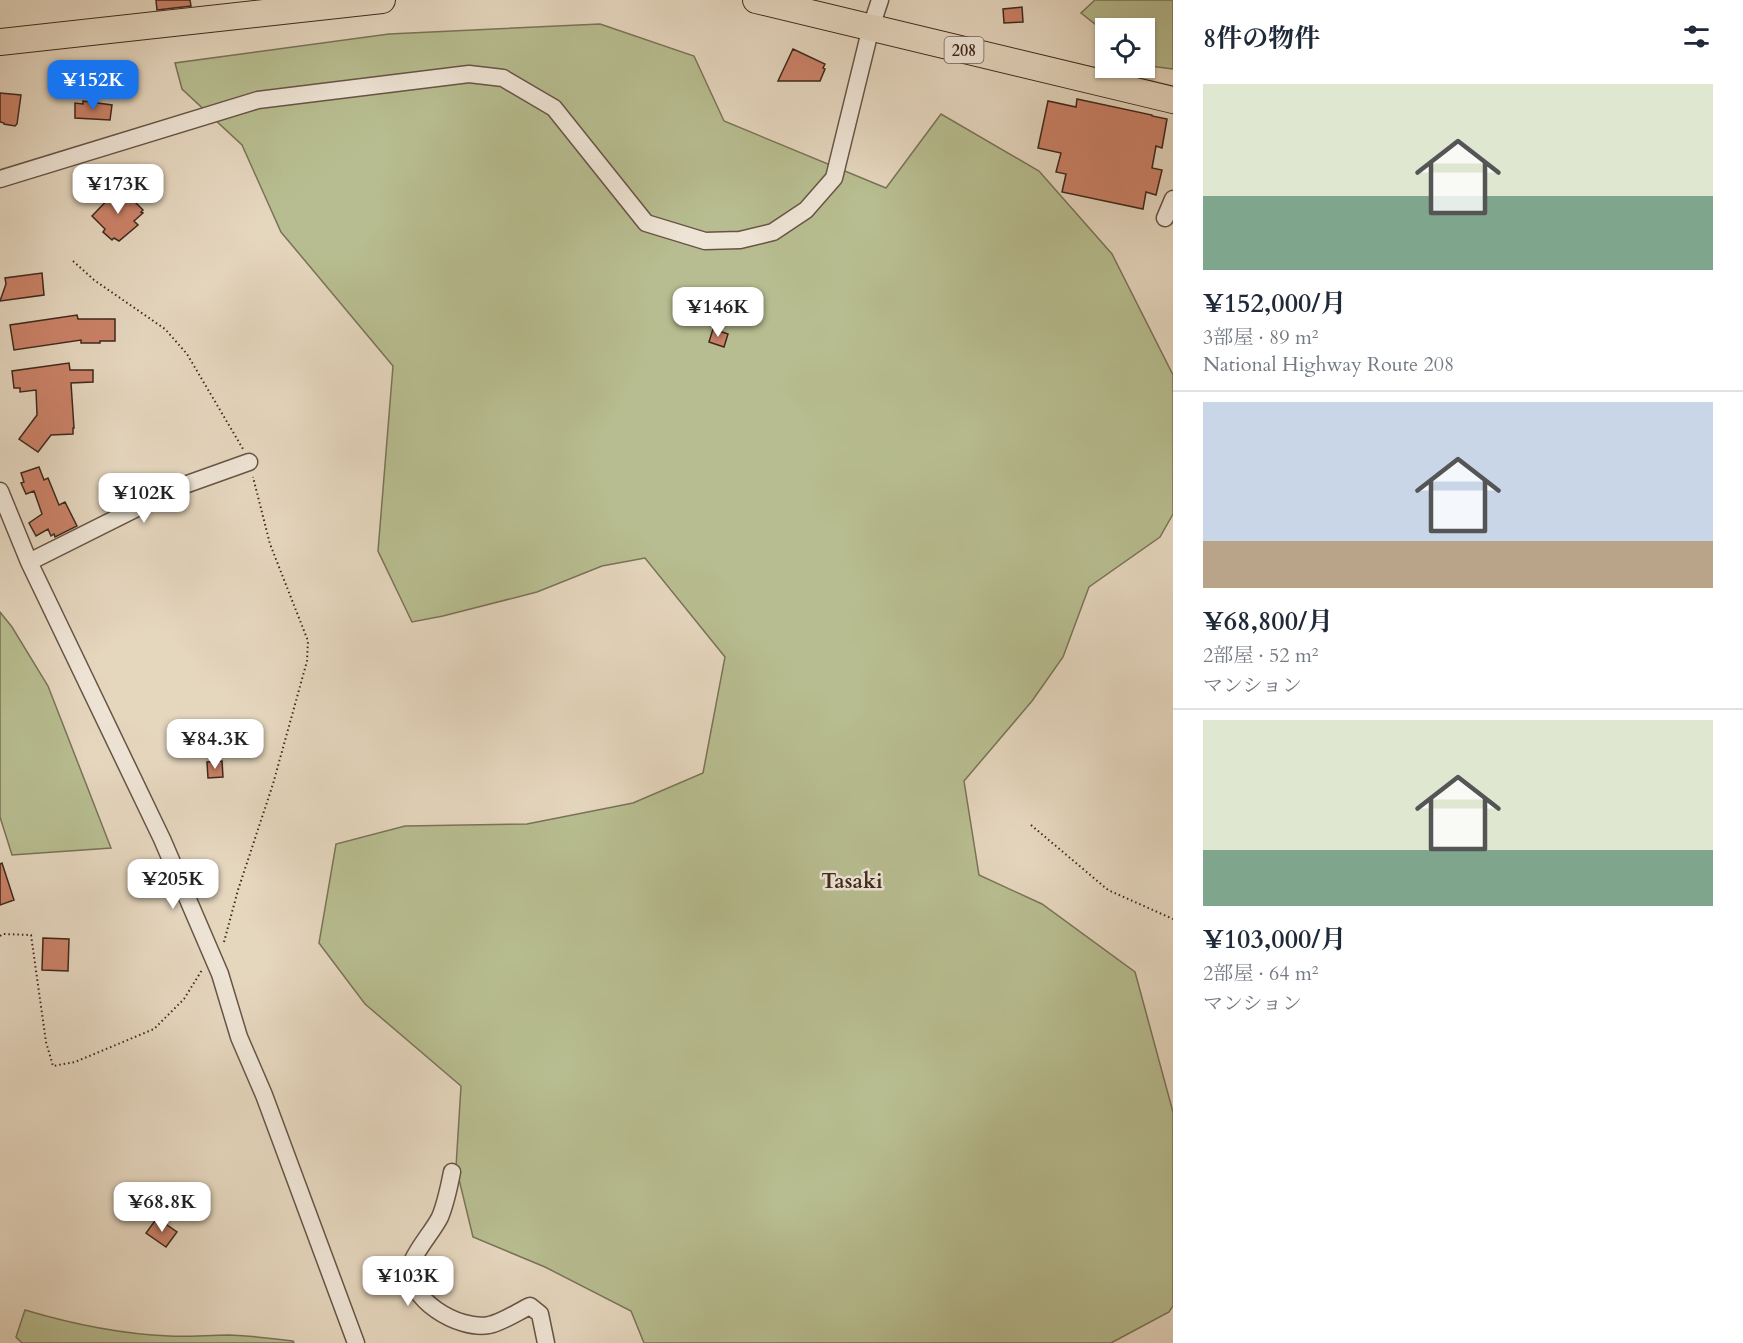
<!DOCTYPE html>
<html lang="ja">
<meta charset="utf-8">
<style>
body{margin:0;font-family:Cardo,"Noto Serif JP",serif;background:#f6f6f7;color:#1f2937;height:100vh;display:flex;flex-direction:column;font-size:22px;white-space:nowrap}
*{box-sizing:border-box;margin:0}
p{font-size:20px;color:#747a83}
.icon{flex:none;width:33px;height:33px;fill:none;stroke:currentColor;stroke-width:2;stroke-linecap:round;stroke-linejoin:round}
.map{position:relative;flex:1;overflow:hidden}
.drawer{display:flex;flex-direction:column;background:#fff;width:570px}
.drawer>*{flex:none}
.tools{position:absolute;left:1095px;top:18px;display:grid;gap:12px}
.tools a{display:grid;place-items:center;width:60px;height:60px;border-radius:0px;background:#fff;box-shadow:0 2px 4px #0004;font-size:30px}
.price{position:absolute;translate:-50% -51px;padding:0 14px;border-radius:12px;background:#fff;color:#222;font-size:20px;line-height:39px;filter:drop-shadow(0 2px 3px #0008)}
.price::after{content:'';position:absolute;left:50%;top:36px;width:18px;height:14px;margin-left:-9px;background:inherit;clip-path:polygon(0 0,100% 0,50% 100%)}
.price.selected{background:#1a73e8;color:#fff}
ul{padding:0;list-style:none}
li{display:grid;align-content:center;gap:12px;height:318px;padding:0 30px}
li+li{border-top:2px solid #e0e1e3}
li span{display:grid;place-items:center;height:186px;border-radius:0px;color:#555}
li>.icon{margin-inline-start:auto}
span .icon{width:108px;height:108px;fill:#fffc;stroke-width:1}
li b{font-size:26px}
h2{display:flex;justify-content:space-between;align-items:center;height:72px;padding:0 30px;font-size:26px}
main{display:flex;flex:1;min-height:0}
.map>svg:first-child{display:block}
.green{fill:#b7bd90;stroke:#7a7357;stroke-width:1.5}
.building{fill:#cb8268;stroke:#3e291e;stroke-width:1.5}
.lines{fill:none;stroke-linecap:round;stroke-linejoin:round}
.minor-casing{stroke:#685446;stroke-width:19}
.highway-casing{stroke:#3e291e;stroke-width:28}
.path{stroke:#3e291e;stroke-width:2;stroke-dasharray:1.5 3;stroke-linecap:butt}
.minor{stroke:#eee4d5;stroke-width:16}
.highway{stroke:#e5d6be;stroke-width:26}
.labels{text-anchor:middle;stroke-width:5;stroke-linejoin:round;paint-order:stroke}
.shield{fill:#eee4d5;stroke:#736155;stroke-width:1.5}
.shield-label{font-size:16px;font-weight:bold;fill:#3e291e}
.quarter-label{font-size:21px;font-weight:bold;fill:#3e291e;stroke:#eee4d5}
</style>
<main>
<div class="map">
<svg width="1173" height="1343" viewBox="0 0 1173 1343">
<rect width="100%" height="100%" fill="#e5d6be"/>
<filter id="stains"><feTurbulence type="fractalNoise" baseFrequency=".00333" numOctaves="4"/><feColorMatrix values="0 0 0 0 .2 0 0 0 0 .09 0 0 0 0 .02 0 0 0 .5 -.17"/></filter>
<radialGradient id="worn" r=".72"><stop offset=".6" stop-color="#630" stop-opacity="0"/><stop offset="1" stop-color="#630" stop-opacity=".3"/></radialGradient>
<!-- green -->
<path class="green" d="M1095,0H1173V69L1150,66L1145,62L1144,28H1106L1105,32L1081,13Z
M600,24L694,56L724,121L886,188L941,114L1039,171L1112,254L1173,375V514L1160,537L1089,587L1063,657L1032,701L964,781L979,875L1042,904L1135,972L1173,1112V1306L1169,1312L1111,1343H644L631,1311L545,1267L473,1237L456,1167L461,1086L365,1004L319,943L336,844L405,826L527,824L633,803L703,773L725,657L645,558L602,566L537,592L443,616L412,622L378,551L393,366L281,232L242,145L182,89L175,63L389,34Z
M0,612L12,627L48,686L111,848L12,855L0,817Z
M25,1310C72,1324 120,1334 169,1336C189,1337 209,1335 229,1335C250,1336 271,1338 293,1341L294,1343H22L16,1337Z"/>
<!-- building -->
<path class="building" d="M156,0H190L191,6L157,10Z
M1022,7L1023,22L1004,23L1003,9Z
M793,49L825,64L823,68L825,69L820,81H778Z
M0,93L21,95L17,124L15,126L4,124V123L0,122Z
M1077,99L1152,115V116L1167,119L1162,148L1156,146L1152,168L1162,170L1156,195L1146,192L1143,209L1062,192L1066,174L1056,172L1061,153L1038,148L1048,101L1076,107Z
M83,101L112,105L110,120L75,118V103L83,104Z
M120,187L143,210L141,212L143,213L134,221L138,225L119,241L114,238L112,240L103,232L105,229L92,216Z
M42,273L44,295L0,301L6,284L5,278Z
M77,315L78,319H115V341H100V343H81V340L14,350L10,325Z
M713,329L728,334L724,347L709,342Z
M69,363L70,370H93V382L71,383L74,428H73V434L51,435L38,452L19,439L37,415L36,390L20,392V388H14L12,371Z
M39,467L44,480L48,478L59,505L65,502L77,526L55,537L54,534L51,536L48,529L36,536L29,523L42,514L34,491L26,494L21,483L24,482L21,473Z
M222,761L223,777L208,778L207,762Z
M2,863L14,900L0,905V864Z
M43,938L69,939L68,971L42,970Z
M143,1183L148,1195L135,1202L129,1189Z
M157,1218L177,1232L166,1247L146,1233Z"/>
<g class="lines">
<defs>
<path id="minor" d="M0,179L258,100L469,74L503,78L554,108L646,223L705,241L740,240L773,232L806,210L834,178L871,27L880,0
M1165,218L1173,199
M0,491L29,562L162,839L220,974L239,1037L264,1095L356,1343
M29,562L179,487L249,462
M452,1172C449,1187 446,1203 440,1217C434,1230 414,1252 411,1265C405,1299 459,1331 489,1325C501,1323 519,1311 530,1306L540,1314L546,1343"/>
<path id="highway" d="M756,0L1173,100
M0,42L382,0"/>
</defs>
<!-- minor casing -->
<use href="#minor" class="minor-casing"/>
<!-- highway casing -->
<use href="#highway" class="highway-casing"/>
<!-- path -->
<path class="path" d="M73,261L94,280L165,329L187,354L243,449
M1031,825L1108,890L1173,919
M0,936L3,934L31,935L46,1042L53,1066L75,1062L154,1029L184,999L202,970
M224,942L238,890L273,784L307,661L308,641L270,544L253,477"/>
<!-- minor -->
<use href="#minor" class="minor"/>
<!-- highway -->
<use href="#highway" class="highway"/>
</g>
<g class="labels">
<!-- shield labels -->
<rect class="shield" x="944.5" y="37" width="39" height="26" rx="4.5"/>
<g class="shield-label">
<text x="964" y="56">208</text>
</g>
<!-- quarter labels -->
<g class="quarter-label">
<text x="852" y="888">Tasaki</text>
</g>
</g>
<rect width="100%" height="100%" filter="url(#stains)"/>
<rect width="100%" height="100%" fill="url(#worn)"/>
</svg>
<div class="tools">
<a><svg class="icon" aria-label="locate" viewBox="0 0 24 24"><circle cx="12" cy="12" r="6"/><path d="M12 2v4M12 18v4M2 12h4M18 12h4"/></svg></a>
</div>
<b class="price selected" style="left:93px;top:111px">¥152K</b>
<b class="price" style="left:118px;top:215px">¥173K</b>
<b class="price" style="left:718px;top:338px">¥146K</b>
<b class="price" style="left:144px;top:524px">¥102K</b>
<b class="price" style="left:215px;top:770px">¥84.3K</b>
<b class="price" style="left:173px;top:910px">¥205K</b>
<b class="price" style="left:162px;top:1233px">¥68.8K</b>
<b class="price" style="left:408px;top:1307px">¥103K</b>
</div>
<section class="drawer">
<h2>8件の物件<svg class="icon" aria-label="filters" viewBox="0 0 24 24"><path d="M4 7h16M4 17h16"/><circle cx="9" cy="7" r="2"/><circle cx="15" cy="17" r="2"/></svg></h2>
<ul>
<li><span style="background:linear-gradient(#dfe7d0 60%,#7fa58c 0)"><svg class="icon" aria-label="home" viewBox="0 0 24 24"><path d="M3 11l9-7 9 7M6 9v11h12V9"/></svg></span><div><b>¥152,000/月</b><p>3部屋 · 89 m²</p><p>National Highway Route 208</p></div></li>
<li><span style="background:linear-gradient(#c9d6e8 75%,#b9a48a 0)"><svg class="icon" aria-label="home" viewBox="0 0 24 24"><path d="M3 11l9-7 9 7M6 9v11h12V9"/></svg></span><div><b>¥68,800/月</b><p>2部屋 · 52 m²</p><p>マンション</p></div></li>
<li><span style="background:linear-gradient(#dfe7d0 70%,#7fa58c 0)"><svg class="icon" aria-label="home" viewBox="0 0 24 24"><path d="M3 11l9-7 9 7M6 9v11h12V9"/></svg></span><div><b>¥103,000/月</b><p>2部屋 · 64 m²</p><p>マンション</p></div></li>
</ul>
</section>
</main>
